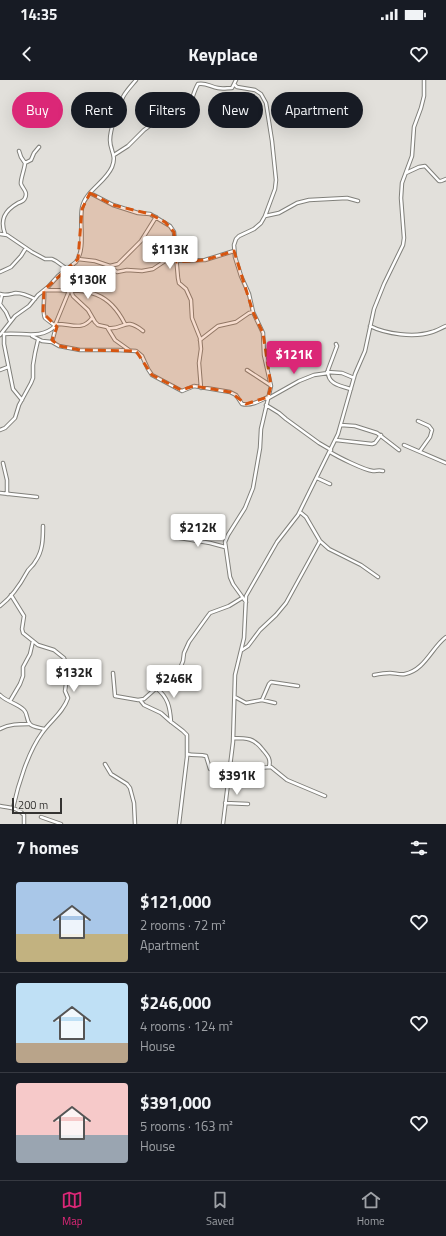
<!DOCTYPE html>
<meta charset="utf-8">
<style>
body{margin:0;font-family:"Titillium Web",sans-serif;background:#242831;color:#f1f3f6;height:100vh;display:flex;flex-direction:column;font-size:15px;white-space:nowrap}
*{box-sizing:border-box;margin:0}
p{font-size:13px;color:#9ea1a6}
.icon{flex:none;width:22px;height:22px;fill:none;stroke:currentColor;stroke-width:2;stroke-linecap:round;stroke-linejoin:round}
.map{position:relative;height:744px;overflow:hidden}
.panel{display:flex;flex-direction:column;background:#171b24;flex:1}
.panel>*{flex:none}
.hud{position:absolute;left:12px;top:12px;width:422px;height:36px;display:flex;gap:8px}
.scale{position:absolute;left:12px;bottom:10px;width:50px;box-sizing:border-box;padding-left:4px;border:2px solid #353432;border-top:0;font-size:11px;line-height:14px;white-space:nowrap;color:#353432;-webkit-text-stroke:3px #e2e0db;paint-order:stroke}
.price{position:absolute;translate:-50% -34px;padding:0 9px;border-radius:4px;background:#fff;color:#222;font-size:13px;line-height:26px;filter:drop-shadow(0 1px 2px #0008)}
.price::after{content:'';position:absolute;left:50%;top:24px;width:12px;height:9px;margin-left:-6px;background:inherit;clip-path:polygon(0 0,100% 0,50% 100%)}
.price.selected{background:#db2777;color:#fff}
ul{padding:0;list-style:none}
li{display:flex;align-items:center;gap:12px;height:100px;padding:0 16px}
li+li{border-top:1px solid #363941}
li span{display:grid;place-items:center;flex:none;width:112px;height:80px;border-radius:4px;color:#555}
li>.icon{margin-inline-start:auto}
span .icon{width:48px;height:48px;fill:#fffc;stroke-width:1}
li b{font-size:17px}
h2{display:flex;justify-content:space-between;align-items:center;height:48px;padding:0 16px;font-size:17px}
.pill{padding:0 14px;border-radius:18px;background:#171b24;box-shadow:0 4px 16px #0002;font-size:14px;line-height:36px}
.pill.selected{background:#db2777;color:#fff}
.status{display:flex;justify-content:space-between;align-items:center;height:28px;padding:0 20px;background:#171b24;direction:ltr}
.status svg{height:11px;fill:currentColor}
header{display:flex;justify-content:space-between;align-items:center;height:52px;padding:0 16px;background:#171b24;font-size:18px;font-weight:700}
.tabs{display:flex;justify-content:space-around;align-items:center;height:56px;border-top:1px solid #363941;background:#171b24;font-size:11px;color:#9ea1a6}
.tabs a{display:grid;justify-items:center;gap:2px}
.tabs .selected{color:#db2777}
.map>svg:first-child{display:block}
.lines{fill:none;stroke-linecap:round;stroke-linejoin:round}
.minor-casing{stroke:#81807b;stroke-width:4.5}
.minor{stroke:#fff;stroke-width:2.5}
.marked{fill:#d65510;fill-opacity:0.2;stroke:#d65510;stroke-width:3;stroke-dasharray:8 5;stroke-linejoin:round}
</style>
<div class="status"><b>14:35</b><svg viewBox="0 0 49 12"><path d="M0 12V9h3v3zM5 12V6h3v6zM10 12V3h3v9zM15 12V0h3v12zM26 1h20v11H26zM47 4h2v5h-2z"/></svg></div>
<header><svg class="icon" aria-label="back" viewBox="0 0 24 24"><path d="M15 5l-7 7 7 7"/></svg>Keyplace<svg class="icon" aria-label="heart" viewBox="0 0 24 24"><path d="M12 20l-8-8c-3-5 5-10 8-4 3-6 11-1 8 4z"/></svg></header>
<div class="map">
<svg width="446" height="744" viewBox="0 0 446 744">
<rect width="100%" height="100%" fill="#e2e0db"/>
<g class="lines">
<defs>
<path id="minor" d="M236,0L234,4L237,7L255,10L261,14L266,23L272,61L276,100L275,109L265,136L261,143L254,149L239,156L236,159L234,165L235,177L241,196L249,214L253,232L263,253L264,275L271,306L261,349L260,368L253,408L245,428L228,455L225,462L230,497L233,504L246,522
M114,75L128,66L144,50L170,31L178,34H185C192,25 192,14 198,4C205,2 211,7 218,8C223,9 227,8 232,8L234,4
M25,83L31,80L34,73L39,67
M406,93L419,87L425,86L439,101H441L446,99
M90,113L113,125L138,133L150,134L170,146L174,152L178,198L179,203L186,209L191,220L192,238L200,258L201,269L199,283L201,308
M265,136L279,133L297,123L309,120L347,118L358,121
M0,154L7,155L32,172L45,179H52L56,181L67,189
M5,154C0,140 4,131 18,123C21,122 24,121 25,118C28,112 23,109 21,104C20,100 25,88 25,83L21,77L19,71
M78,179L95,181L110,186L118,184L141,161L156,137
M109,186L117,192L127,190L142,191L153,189L165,181L205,180L234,171
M0,192L11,187L21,176L26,168
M45,210C82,211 106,206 125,244
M44,211C45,217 42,234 45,238C48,241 53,243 56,247L52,262
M71,211L73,216L88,230L95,242L98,245L107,247L115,260L129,270
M0,214C6,216 10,214 16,213C22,213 29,216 35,219
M2,215L0,224L6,232L10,241
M55,244C70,243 82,252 92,238
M55,245L69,211
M370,246C386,254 414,258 432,252C436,251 441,248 446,246
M108,248C125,250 124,236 143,251
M4,254V264L13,309L22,320
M4,254C22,252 41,260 55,246
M0,255L15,236L29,226L38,215L48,207L58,196L76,182C86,168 79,145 82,128C85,111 105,103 112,87C117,75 110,71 110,60C110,49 118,28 123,17C126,11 132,5 136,0
M32,256L42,261L52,262L59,266L80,270H118L136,271L142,276L148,289L152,295L182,311L194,306L230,312L236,315L242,324C251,326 260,321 268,317
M200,260L218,246L236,242L249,233L253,232
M336,264L337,266L328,290C327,304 340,306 351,309
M0,290L8,287
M247,290L270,305
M327,292L342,293L354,298
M267,319L299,301L314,295L328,293
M266,325L279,333L286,339L319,363L331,370
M418,341L429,346L432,350L430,357L420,371
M341,345L355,346L377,353L399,370
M0,350L5,348L15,338L19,325L31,303L33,298V285L35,273L38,260
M336,360L372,364L375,363L381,355
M404,365L446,383
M330,372C338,377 364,390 373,391C377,391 379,390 383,391
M3,383L7,400V414
M317,398L330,404
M0,413L37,417
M300,432L306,437L320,461L329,469L361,485L378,497
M174,457L210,463L225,467
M11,515L24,536L22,549L23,553L38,565L54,570L64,578L67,587V597L65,611L68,618C63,633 50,641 42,653C28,672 18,705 13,728
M0,526C12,517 20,505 27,492C29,488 33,486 35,482C43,471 43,459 43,446
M242,570L248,566L260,550L276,535L286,523L320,461
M113,593L115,616L138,620L144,619L181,586L183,581L184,573L189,562L207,537L210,533L229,526L242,518
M374,595C379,594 384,593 390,593C395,593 400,595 405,594C425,590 432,567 446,557
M156,608C168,617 170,627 171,642
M0,615C7,622 17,623 24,630C28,634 26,640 30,644C32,647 41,648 44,649
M235,617L246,623L262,620L275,623
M140,620L144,625L161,633L170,641L183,651L187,655V677L179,744
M262,620L269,604L271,602L298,606
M10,621L20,604L23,596V587L30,574L33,561
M0,649C9,644 19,644 29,644
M233,658C247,658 254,658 263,670C268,676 271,679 269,687
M187,674C194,676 200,674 206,676L210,689L229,692
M105,684L111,694L127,704L130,708L134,723L135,744
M229,690L271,687L287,700L325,716
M225,723L248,724
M0,726C9,728 17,727 24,735V744
M41,737L61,744
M223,744L233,662L235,595L244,558L246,516L277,462L298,435L338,354L355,294L365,271L374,229L384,204L403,165L404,158L401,118L402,103L412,76L414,47L421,28L424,16V0"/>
</defs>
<!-- minor casing -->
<use href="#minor" class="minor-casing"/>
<!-- minor -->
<use href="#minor" class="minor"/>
</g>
<!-- marked area -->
<path class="marked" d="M90,113L113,125L150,134L165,142L174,152L177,182L205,180L234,171L253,232L263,253L271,306L268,317L246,324L230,312L194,306L181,310L152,295L136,271L80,270L59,266L52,260L57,247L43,233L44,210L78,179L82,129Z"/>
</svg>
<div class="scale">200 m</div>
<b class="price" style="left:170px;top:190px">$113K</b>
<b class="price" style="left:88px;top:220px">$130K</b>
<b class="price selected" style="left:294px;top:295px">$121K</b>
<b class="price" style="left:198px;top:468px">$212K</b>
<b class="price" style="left:74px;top:613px">$132K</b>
<b class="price" style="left:174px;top:619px">$246K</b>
<b class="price" style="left:237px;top:716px">$391K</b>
<div class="hud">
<a class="pill selected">Buy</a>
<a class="pill">Rent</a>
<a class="pill">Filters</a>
<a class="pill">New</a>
<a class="pill">Apartment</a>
</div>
</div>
<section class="panel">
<h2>7 homes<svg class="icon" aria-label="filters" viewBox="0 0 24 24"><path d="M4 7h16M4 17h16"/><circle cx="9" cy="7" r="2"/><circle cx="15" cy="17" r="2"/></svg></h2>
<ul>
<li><span style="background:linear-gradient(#a9c7e8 65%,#c2b280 0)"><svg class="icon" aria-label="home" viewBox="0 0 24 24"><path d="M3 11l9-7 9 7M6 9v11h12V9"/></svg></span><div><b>$121,000</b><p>2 rooms · 72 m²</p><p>Apartment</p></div><svg class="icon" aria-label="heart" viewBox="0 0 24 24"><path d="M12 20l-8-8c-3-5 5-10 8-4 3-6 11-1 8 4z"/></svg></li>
<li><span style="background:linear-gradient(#bfe0f5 75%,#b9a48a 0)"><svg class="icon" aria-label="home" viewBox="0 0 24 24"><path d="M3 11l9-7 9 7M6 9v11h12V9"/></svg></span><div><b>$246,000</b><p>4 rooms · 124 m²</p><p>House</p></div><svg class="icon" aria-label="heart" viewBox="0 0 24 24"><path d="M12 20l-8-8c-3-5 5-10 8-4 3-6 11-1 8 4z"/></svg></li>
<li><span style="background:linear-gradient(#f6c9c9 65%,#9aa5b1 0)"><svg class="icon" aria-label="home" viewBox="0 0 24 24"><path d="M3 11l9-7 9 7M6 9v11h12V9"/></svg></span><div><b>$391,000</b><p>5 rooms · 163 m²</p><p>House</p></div><svg class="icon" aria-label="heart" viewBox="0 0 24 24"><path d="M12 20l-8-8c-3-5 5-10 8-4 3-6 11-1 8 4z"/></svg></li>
</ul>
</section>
<nav class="tabs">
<a class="selected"><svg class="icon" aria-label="map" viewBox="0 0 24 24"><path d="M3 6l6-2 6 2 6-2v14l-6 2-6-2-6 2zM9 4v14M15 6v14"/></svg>Map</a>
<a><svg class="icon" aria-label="saved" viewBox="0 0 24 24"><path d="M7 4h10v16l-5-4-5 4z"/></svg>Saved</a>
<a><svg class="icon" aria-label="home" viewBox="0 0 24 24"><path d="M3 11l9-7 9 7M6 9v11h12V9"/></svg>Home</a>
</nav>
